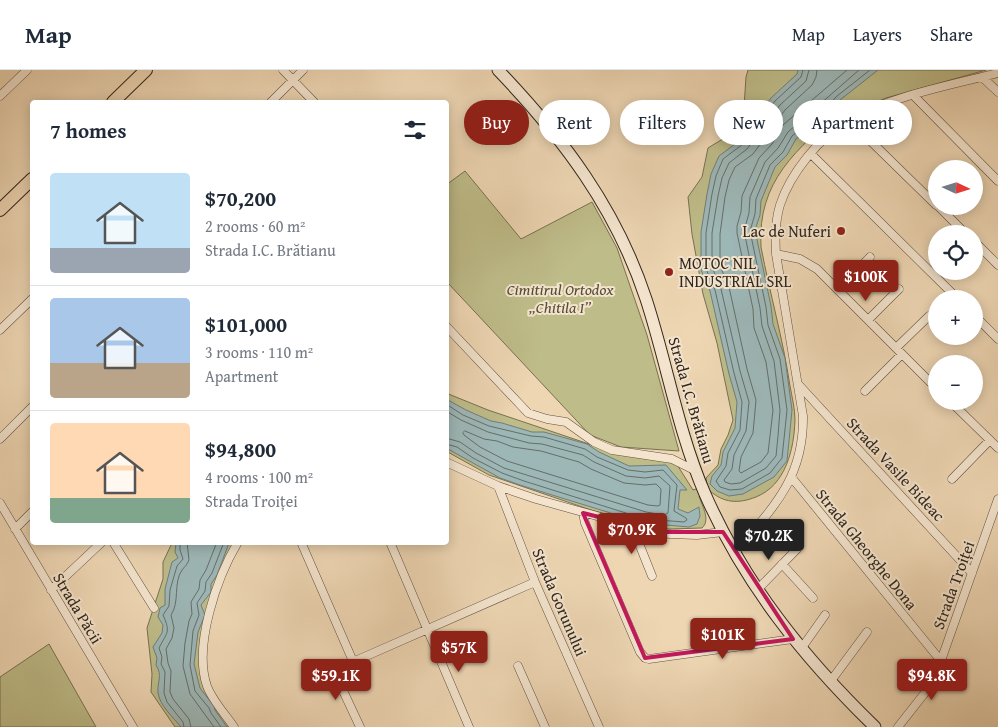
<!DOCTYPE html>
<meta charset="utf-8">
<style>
body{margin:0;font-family:"Gentium Book Plus",serif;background:#f6f6f7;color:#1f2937;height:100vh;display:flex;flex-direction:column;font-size:19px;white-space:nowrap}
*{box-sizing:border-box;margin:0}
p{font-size:16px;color:#747a83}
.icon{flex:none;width:28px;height:28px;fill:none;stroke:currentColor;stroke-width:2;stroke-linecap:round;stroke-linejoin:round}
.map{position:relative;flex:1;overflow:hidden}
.panel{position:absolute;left:30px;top:30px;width:419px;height:445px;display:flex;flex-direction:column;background:#fff;border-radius:5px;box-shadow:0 2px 12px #0003}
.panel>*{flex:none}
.hud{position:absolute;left:464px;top:30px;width:459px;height:45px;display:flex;gap:10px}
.needle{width:32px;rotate:94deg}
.tools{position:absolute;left:928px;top:90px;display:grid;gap:10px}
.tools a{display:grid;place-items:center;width:55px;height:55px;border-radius:50%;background:#fff;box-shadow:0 2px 12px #0003;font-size:25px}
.price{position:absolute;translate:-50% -42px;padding:0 11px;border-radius:5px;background:#8f2418;color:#fff;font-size:16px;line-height:32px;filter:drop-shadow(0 1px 2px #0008)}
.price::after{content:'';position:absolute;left:50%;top:30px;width:15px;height:11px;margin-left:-8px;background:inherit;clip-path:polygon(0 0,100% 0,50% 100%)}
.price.active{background:#222;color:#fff}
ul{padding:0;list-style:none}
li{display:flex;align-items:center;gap:15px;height:125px;padding:0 20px}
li+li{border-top:1px solid #e0e1e3}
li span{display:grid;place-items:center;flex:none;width:140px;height:100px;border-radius:5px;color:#555}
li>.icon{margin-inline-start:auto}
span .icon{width:60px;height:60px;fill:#fffc;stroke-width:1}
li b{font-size:21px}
h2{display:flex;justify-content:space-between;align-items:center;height:60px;padding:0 20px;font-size:21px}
.chip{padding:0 18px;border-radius:22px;background:#fff;box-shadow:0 2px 12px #0003;font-size:18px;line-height:45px}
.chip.active{background:#8f2418;color:#fff}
header{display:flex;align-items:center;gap:30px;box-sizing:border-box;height:70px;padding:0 25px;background:#fff;border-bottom:1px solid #e0e1e3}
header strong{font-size:24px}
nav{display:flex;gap:28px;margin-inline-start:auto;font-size:18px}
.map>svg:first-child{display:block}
.green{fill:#bebc89;stroke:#777152}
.water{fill:#9db7b7;stroke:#717d79}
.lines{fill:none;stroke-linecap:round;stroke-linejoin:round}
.shore{stroke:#666e69;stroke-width:1}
.street-casing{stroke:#605241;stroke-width:9}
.secondary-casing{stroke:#30261b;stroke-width:13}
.primary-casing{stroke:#30261b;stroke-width:14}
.street{stroke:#f4e4ce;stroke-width:8}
.secondary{stroke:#f4e4ce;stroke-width:11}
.primary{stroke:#eed6b3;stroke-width:12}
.marked{fill:none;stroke:#c2185b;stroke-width:4;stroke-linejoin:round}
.poi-dot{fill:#8f2418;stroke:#f4e4ce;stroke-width:2}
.labels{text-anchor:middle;stroke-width:4;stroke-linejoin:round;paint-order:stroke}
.poi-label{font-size:16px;fill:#30261b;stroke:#f4e4ce;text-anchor:end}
.park-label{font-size:16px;font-style:italic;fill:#544c36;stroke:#f4e4ce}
.street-label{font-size:16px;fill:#30261b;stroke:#f4e4ce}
</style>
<header>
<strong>Map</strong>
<nav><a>Map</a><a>Layers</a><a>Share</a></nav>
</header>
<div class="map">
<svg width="998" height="657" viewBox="0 0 998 657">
<rect width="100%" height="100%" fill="#eed6b3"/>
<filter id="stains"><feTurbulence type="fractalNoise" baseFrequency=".004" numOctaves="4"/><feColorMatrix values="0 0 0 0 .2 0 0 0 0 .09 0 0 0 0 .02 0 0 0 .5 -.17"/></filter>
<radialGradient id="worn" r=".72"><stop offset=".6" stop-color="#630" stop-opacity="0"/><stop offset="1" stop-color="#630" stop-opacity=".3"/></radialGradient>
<!-- green -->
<path class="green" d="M748,0H986L886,28L846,45L843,39C797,79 757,111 761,177C770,224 783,269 790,316C792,327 795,339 795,350C794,379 786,415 756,427C738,434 724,433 710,421L699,426C702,436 711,450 702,458L669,459L632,452L588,439L489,405L446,381V323L488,340L589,374L676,393L693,420L707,415L706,408L718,395L721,379L728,365L733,350L717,273L703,224L692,164L688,127L702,107L708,78L731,64L743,52L746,7Z
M465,101L521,169L592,132L617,178L647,265L679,381L621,377L590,365L446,211V115Z
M172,473H239L220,515L205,563V610L235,657H175L151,622L152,604L147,558L163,509V492Z
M49,574L96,657H0V607Z"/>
<!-- water -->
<path class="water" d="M798,0H878L840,30L829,42L796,69L787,85L775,97L761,131L760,145L755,160L771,236L773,254L785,288L792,340L787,391L774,407L743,424L729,426L717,421L710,414L712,406L721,395L723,382L735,358L737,332L729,304L710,221L701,200V162L707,124L711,104L719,86L739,71L771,28L797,4Z
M446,329L466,340L491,351L502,353L532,362H544L587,374L599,382L629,396L666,395L687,420H680L678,439L688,443L699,437L700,446L697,454L689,457L643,453L523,416L500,408L446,378Z
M176,473H229L217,505L211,514V522L201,535L205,545L198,562L194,594L200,618L214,636L215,640L227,657H181C173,647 160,636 158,623C157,611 163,606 156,595L157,588L153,577L162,563L163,555L158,547L160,538L165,535V519L172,492L178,488L175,482Z"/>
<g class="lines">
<!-- shore -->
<path class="shore" d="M803,0L801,7L775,31L743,74L723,89L716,106L712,124L706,163V199L715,220L734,303L742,332L740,360L728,383L726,396L716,411L720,417L730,420L742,419L770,403L782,388L787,340L780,289L768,255L766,237L750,161L755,144L756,129L770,95L783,82L792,66L826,38L837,26L870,0
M809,0L806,11L780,35L747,79L729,93L722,108L718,126L712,163V197L721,219L740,301L749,332L746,361L734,385L732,399L724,410L725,412L731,414L740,413L766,398L776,386L778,366L780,340L774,291L762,256L760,238L744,161L749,143L750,127L765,92L778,78L788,62L859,0
M817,0L816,7L812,15L785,40L753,84L735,97L729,110L725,127L720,164V196L729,217L747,299L756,330L753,363L741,387L739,401L741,403L761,392L768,383L773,340L766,292L754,258L753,239L737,163V156L741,142L742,126L759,88L772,74L783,55L847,0
M446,334L463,345L489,356L531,366L544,367L585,379L597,387L628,400L645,402L663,400L677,415L674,441L686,448L687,450L684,452L645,449L524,411L502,403L473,388L457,377L446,374
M446,341L461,350L488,362L529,373L542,374L583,385L594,392L626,406L645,408L659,406L670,416L668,443L664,445L646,442L504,398L476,383L460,372L446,368
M465,361L484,369L497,371L513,377L541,381L579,392L591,399L624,413L645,415L656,414L661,419L660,435L658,436L648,435L507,391L480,377L464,365L463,363Z
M180,472V480L183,489L177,496L170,520L169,536L163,545C171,563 167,562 159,578L162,587L161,594L165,602L164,623L167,632L183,652L184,657
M187,472L189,490C187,495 185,496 182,500C173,513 180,532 171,545L174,558L172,568L166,579L168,593L171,601L170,622L173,629L189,649L191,657
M214,657L190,624L183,596L185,573L189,551L192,544L191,532L199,519L200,510L206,500L217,472
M221,657L211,643L209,638L195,621L190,595L193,561L199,545L197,533L205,521L206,512L212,503L224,472"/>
<defs>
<path id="street" d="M283,0L314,32
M982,7L998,22
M913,25L998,111
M0,26L27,0
M271,32L303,0
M849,50L936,135
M811,84L958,229
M938,136L966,164
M974,171L998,195
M776,184L800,189L817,199L936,318
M838,220L870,187
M974,245L998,269
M868,250L899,219
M446,256L528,343L547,349L566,352L594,372L612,380L672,389L696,401
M0,260L32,229
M896,278L929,246
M798,314L972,503
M865,321L902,284
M950,331L998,378
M0,369L32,337
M446,392L498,416L536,429L647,460L670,464L697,465L723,462
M792,408L941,591
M952,409L990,370
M498,416L535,512L599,657
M0,433L133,657
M583,443L585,453L640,582L645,588L649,589L793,569
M632,456L652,506
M15,459L32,442
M113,472L154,538
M301,472L352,589L355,591L535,512
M390,472L469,657
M735,482C773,438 804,408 803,346L776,184C775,167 775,151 780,135C790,104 820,66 849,50C892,26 950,15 998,3
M782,494L813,528
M758,519L797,479
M51,520L102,472
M801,579L825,545
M331,595L360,657
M518,596L545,657
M830,612L867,562
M234,657C225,644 212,630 207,616C193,576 217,507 238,472
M898,657L924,624L937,602L998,429"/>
<path id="secondary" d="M498,0C563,68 616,138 646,229C667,293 678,362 705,424C745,515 805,589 875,657"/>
<path id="primary" d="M113,32L146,0
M0,140L32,109"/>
</defs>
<!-- street casing -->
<use href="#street" class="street-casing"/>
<!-- secondary casing -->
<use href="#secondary" class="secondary-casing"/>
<!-- primary casing -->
<use href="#primary" class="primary-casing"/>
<!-- street -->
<use href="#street" class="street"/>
<!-- secondary -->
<use href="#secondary" class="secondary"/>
<!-- primary -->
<use href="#primary" class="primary"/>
</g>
<!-- marked area -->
<path class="marked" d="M583,443L659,462H723L793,569L645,588Z"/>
<!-- markers -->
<g class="poi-dot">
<circle cx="841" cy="161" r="5"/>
<circle cx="669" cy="202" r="5"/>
</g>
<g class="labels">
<!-- poi labels -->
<g class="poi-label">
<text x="831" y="167">Lac de Nuferi</text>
<text x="679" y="199" text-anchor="start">MOTOC NIL<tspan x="679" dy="18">INDUSTRIAL SRL</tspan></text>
</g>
<!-- park labels -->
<g class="park-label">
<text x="560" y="225">Cimitirul Ortodox<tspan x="560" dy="18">„Chitila I”</tspan></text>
</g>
<!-- street labels -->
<g class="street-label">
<text transform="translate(692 330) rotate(74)" y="6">Strada I.C. Brătianu</text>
<text transform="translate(896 399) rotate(47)" y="6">Strada Vasile Bideac</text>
<text transform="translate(867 479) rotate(51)" y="6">Strada Gheorghe Dona</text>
<text transform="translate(953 515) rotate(-70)" y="6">Strada Troiței</text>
<text transform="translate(560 532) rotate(67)" y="6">Strada Gorunului</text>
<text transform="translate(78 538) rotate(59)" y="6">Strada Păcii</text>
</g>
</g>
<rect width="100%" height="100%" filter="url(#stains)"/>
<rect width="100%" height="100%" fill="url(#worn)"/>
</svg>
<div class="tools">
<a><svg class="needle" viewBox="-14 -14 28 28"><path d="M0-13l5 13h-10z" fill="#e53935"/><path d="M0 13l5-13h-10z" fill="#747a83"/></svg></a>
<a><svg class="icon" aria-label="locate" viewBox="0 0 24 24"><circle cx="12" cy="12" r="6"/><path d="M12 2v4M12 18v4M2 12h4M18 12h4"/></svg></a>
<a>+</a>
<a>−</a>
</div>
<b class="price" style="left:866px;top:232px">$100K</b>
<b class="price" style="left:632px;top:485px">$70.9K</b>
<b class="price active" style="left:769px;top:491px">$70.2K</b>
<b class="price" style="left:723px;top:590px">$101K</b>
<b class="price" style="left:459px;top:603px">$57K</b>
<b class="price" style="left:336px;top:631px">$59.1K</b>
<b class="price" style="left:932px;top:631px">$94.8K</b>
<div class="hud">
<a class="chip active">Buy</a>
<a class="chip">Rent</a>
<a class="chip">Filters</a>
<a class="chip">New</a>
<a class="chip">Apartment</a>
</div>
<section class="panel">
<h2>7 homes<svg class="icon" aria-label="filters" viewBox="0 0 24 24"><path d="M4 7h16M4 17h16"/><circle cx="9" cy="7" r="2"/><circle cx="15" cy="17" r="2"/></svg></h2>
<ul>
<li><span style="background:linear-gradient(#bfe0f5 75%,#9aa5b1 0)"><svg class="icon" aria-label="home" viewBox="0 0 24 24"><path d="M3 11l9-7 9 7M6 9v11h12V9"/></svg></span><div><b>$70,200</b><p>2 rooms · 60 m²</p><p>Strada I.C. Brătianu</p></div></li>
<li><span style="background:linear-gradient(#a9c7e8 65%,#b9a48a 0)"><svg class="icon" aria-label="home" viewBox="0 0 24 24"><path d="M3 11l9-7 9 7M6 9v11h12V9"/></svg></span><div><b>$101,000</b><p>3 rooms · 110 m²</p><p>Apartment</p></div></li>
<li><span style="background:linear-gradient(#ffd9b3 75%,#7fa58c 0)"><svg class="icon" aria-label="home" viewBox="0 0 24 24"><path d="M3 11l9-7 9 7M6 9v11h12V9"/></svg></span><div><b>$94,800</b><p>4 rooms · 100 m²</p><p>Strada Troiței</p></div></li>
</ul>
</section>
</div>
